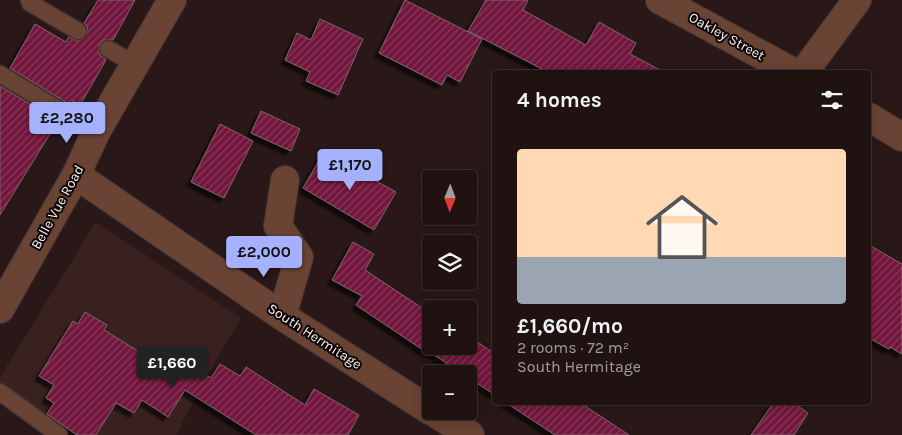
<!DOCTYPE html>
<meta charset="utf-8">
<style>
body{margin:0;font-family:Karla,sans-serif;background:#271b1a;color:#f1f3f6;height:100vh;display:flex;flex-direction:column;font-size:19px;white-space:nowrap}
*{box-sizing:border-box;margin:0}
p{font-size:16px;color:#a19e9f}
.icon{flex:none;width:28px;height:28px;fill:none;stroke:currentColor;stroke-width:2;stroke-linecap:round;stroke-linejoin:round}
.map{position:relative;flex:1;overflow:hidden}
.drawer{position:absolute;left:492px;top:70px;width:379px;height:335px;display:flex;flex-direction:column;background:#1f1211;border-radius:5px;box-shadow:0 2px 12px #0003,0 0 0 1px #3c3231}
.drawer>*{flex:none}
.needle{width:32px;rotate:181deg}
.fabs{position:absolute;left:422px;top:170px;display:grid;gap:10px}
.fabs a{display:grid;place-items:center;width:55px;height:55px;border-radius:5px;background:#1f1211;box-shadow:0 2px 12px #0003,0 0 0 1px #3c3231;font-size:25px}
.price{position:absolute;translate:-50% -42px;padding:0 11px;border-radius:5px;background:#a5b1fc;color:#111;font-size:16px;line-height:32px;filter:drop-shadow(0 1px 2px #0008)}
.price::after{content:'';position:absolute;left:50%;top:30px;width:15px;height:11px;margin-left:-8px;background:inherit;clip-path:polygon(0 0,100% 0,50% 100%)}
.price.active{background:#222;color:#fff}
ul{padding:0;list-style:none}
li{display:grid;align-content:center;gap:10px;height:265px;padding:0 25px}
li+li{border-top:1px solid #3c3231}
li span{display:grid;place-items:center;height:155px;border-radius:5px;color:#555}
li>.icon{margin-inline-start:auto}
span .icon{width:90px;height:90px;fill:#fffc;stroke-width:1}
li b{font-size:21px}
h2{display:flex;justify-content:space-between;align-items:center;height:60px;padding:0 25px;font-size:21px}
.map>svg:first-child{display:block}
.built{fill:#392120}
.building{fill:url(#building-hatch);stroke:#7b666c;filter:url(#shadow)}
.lines{fill:none;stroke-linecap:round;stroke-linejoin:round}
.service-casing{stroke:#433231;stroke-width:19}
.minor-casing{stroke:#433231;stroke-width:30}
.tertiary-casing{stroke:#433231;stroke-width:30}
.service{stroke:#694334;stroke-width:16}
.minor{stroke:#694334;stroke-width:28}
.tertiary{stroke:#694334;stroke-width:28}
.labels{text-anchor:middle;stroke-width:4;stroke-linejoin:round;paint-order:stroke}
.street-label{font-size:14px;fill:#fef1f1;stroke:#0c0605}
</style>
<div class="map">
<svg width="902" height="435" viewBox="0 0 902 435">
<defs>
<pattern id="building-hatch" width="6" height="6" patternUnits="userSpaceOnUse" patternTransform="scale(1.25)"><rect width="6" height="6" fill="#73173e"/><path d="M-1 1l2-2M0 6l6-6M5 7l2-2" fill="none" stroke="#88395a"/></pattern>
<filter id="shadow"><feDropShadow dx="-4.5" dy="4.5" stdDeviation="1" flood-color="#0009"/></filter>
</defs>
<rect width="100%" height="100%" fill="#291817"/>
<!-- built -->
<path class="built" d="M96,222L241,318L207,376L176,435H71L0,383V377Z"/>
<!-- building -->
<path class="building" d="M98,0H135L113,40H103L99,45V54L106,60L80,105L71,100L69,104L10,68L35,24L66,42L69,37L77,41L83,39L88,32L87,26L84,23Z
M405,0L482,39L460,82L447,75L442,85L379,53Z
M486,0H528L523,10L586,45L599,22L636,43L630,54L664,72H548L468,31Z
M320,19L363,39L338,95L306,81L310,72L285,60L297,33L311,40Z
M0,86L58,121L0,215Z
M261,111L300,129L291,151L251,133Z
M220,124L253,141L224,198L191,182Z
M324,152L396,192L374,230L303,188Z
M353,242L374,254L365,270L431,314V346H469V336L495,354V395L469,378V374H462L430,352L429,354L356,305L362,296L332,280Z
M869,245L902,264V354L890,347L889,349L869,338Z
M85,312L107,325L104,330L159,364L167,351L211,378L220,364L240,376L246,367L305,405L314,389L359,415L348,435H256L185,390L168,417L142,400L134,413L116,403L96,435H77L47,414L54,403L46,398L54,385L39,376L73,321L78,324Z
M505,402H579L629,435H555Z
M774,402H792L808,413L794,435H751Z"/>
<g class="lines">
<defs>
<path id="service" d="M29,0L30,3L78,31
M108,49L135,64
M0,74L96,132
M0,392L59,435"/>
<path id="minor" d="M660,0L793,72
M804,72L857,0
M869,117L902,137
M76,175L282,316L431,411
M282,316L299,257L278,226L285,180
M432,411L470,435"/>
<path id="tertiary" d="M0,309L76,175L96,132L172,0"/>
</defs>
<!-- service casing -->
<use href="#service" class="service-casing"/>
<!-- minor casing -->
<use href="#minor" class="minor-casing"/>
<!-- tertiary casing -->
<use href="#tertiary" class="tertiary-casing"/>
<!-- service -->
<use href="#service" class="service"/>
<!-- minor -->
<use href="#minor" class="minor"/>
<!-- tertiary -->
<use href="#tertiary" class="tertiary"/>
</g>
<g class="labels">
<!-- street labels -->
<g class="street-label">
<text transform="translate(727 36) rotate(29)" y="5">Oakley Street</text>
<text transform="translate(57 207) rotate(-61)" y="5">Belle Vue Road</text>
<text transform="translate(315 336) rotate(33)" y="5">South Hermitage</text>
</g>
</g>
</svg>
<div class="fabs">
<a><svg class="needle" viewBox="-14 -14 28 28"><path d="M0-13l5 13h-10z" fill="#e53935"/><path d="M0 13l5-13h-10z" fill="#a19e9f"/></svg></a>
<a><svg class="icon" aria-label="layers" viewBox="0 0 24 24"><path d="M12 4l9 5-9 5-9-5zM3 14l9 5 9-5"/></svg></a>
<a>+</a>
<a>−</a>
</div>
<b class="price" style="left:67px;top:144px">£2,280</b>
<b class="price" style="left:350px;top:191px">£1,170</b>
<b class="price" style="left:264px;top:278px">£2,000</b>
<b class="price active" style="left:172px;top:389px">£1,660</b>
<section class="drawer">
<h2>4 homes<svg class="icon" aria-label="filters" viewBox="0 0 24 24"><path d="M4 7h16M4 17h16"/><circle cx="9" cy="7" r="2"/><circle cx="15" cy="17" r="2"/></svg></h2>
<ul>
<li><span style="background:linear-gradient(#ffd9b3 70%,#9aa5b1 0)"><svg class="icon" aria-label="home" viewBox="0 0 24 24"><path d="M3 11l9-7 9 7M6 9v11h12V9"/></svg></span><div><b>£1,660/mo</b><p>2 rooms · 72 m²</p><p>South Hermitage</p></div></li>
</ul>
</section>
</div>
